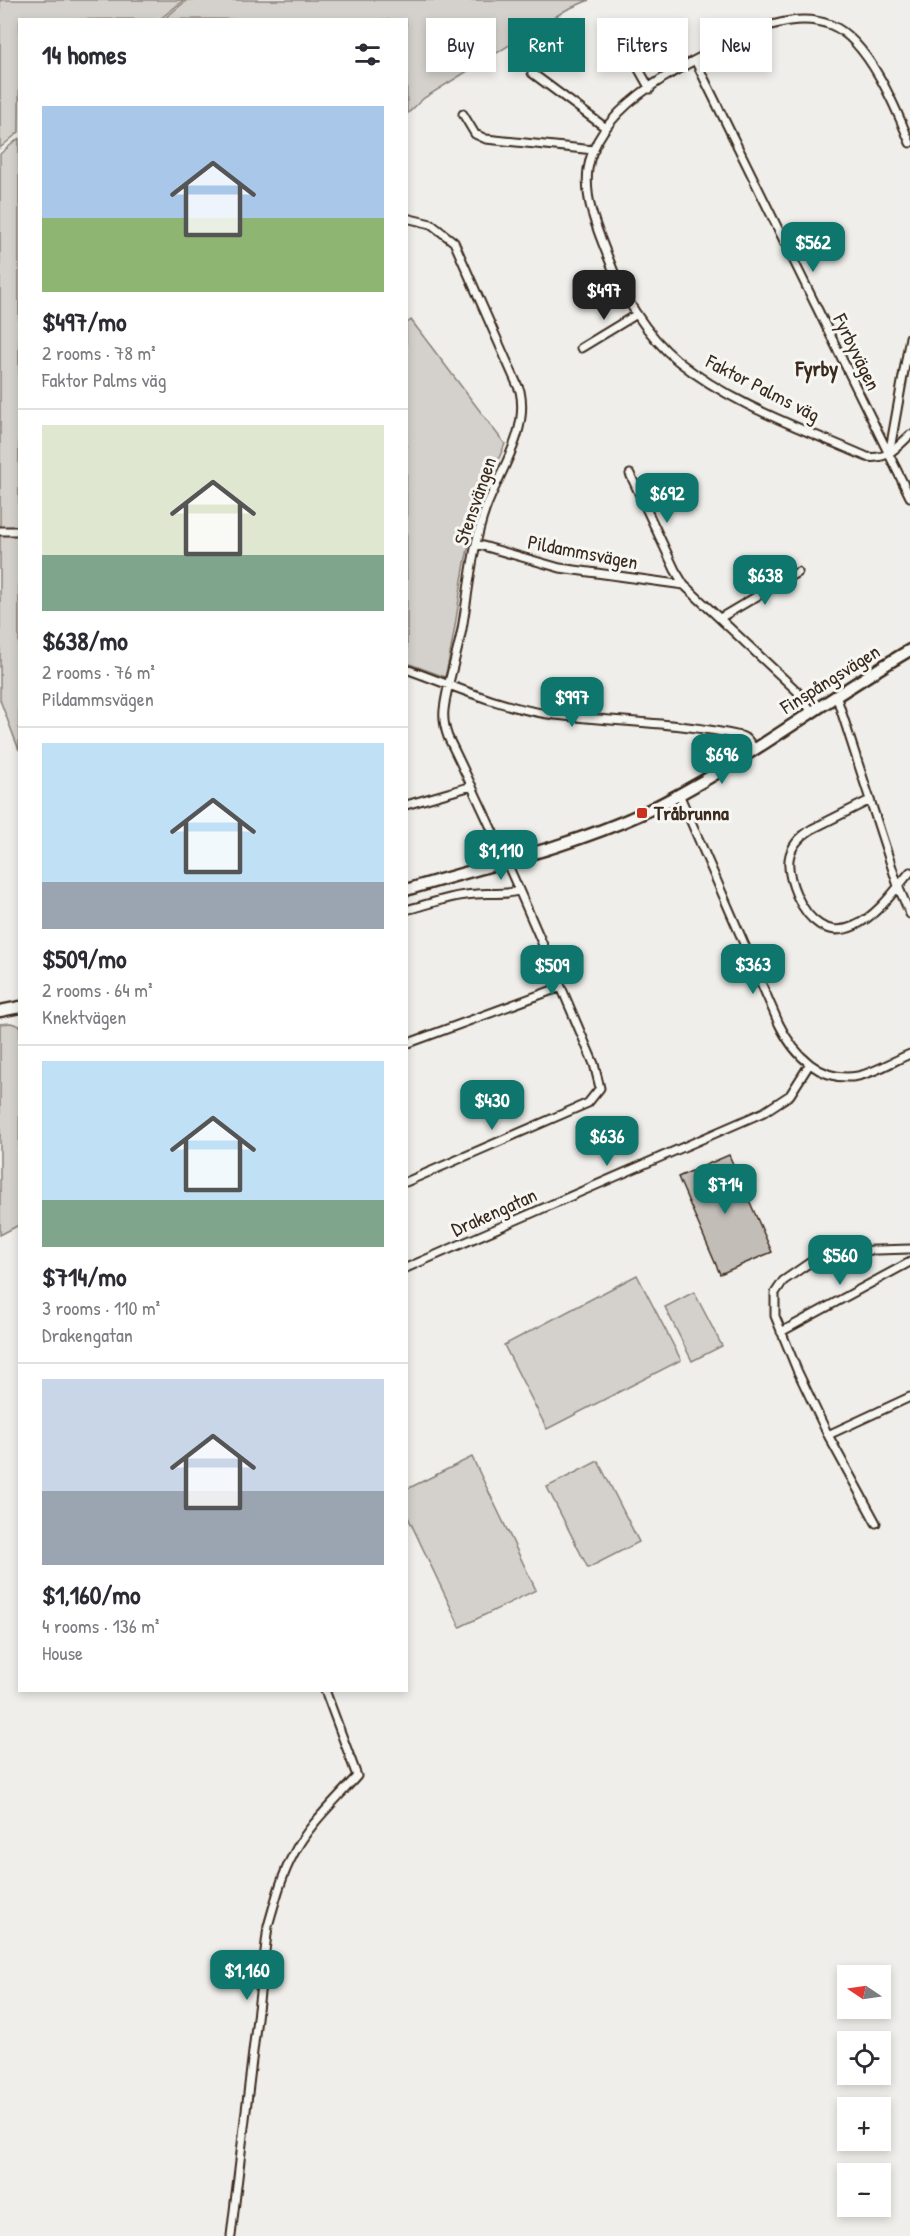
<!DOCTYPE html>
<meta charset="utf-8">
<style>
body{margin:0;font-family:"Patrick Hand",sans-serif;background:#f2f2f3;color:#2b2b33;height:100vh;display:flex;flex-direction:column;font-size:22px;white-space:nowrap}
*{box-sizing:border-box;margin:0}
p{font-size:20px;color:#7c7c81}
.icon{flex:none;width:33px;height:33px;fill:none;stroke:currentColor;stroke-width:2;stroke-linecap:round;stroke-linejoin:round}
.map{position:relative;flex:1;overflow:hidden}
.drawer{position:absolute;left:18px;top:18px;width:390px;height:1674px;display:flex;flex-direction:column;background:#fff;border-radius:0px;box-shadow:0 3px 9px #0003}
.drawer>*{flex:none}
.banner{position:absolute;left:426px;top:18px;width:393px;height:54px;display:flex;gap:12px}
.needle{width:39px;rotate:283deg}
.tools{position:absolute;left:837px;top:1965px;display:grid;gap:12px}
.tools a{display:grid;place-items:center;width:54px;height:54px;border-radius:0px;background:#fff;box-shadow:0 3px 9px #0003;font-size:30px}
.price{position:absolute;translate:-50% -51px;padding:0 14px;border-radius:12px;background:#0f766e;color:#fff;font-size:20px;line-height:39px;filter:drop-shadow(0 2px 3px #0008)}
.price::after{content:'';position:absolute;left:50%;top:36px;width:18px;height:14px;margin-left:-9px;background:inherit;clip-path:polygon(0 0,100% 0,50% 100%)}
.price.selected{background:#222;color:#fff}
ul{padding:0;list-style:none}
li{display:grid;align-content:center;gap:12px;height:318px;padding:0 24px}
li+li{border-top:2px solid #e1e1e2}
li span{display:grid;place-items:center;height:186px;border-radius:0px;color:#555}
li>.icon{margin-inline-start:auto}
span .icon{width:108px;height:108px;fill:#fffc;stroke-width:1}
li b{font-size:26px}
h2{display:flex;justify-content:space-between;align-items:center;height:72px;padding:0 24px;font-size:26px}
.chip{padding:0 21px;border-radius:0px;background:#fff;box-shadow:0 3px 9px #0003;font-size:21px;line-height:54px}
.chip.selected{background:#0f766e;color:#fff}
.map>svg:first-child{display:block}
.green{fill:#d4d1cc;stroke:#887e75;stroke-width:1.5}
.building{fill:#c2bdb7;stroke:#3b2a1e;stroke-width:1.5}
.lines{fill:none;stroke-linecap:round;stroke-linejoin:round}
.street-casing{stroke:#3b2a1e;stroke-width:11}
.secondary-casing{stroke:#3b2a1e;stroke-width:15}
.street{stroke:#f6f6f2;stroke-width:7}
.secondary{stroke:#f6f6f2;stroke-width:10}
.poi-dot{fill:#c8321e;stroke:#f6f6f2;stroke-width:2}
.labels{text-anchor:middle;stroke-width:6;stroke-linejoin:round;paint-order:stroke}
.street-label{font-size:20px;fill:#3b2a1e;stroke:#f6f6f2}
.poi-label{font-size:20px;font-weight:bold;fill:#3b2a1e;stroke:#f6f6f2;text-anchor:start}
.neighbourhood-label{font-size:21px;font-weight:bold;fill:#3b2a1e;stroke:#f6f6f2}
</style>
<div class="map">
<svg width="910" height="2236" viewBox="0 0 910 2236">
<rect width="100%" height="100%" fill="#efeeea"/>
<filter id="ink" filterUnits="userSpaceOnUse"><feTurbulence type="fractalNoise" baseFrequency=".0167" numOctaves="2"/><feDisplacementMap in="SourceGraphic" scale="12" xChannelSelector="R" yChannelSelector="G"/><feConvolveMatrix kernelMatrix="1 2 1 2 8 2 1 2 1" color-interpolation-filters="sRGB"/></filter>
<g filter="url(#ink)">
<!-- green -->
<path class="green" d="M0,0H184L160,19L20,20L19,132L0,148Z
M187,0H589L566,10L424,98L407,114L406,20L164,19Z
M19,138V750L0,700V154Z
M411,320L505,444C489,481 474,518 466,558C458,598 455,638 445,677L407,663L406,324Z
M11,1023L20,1026L19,1225L0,1235V1024Z
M637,1275L681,1360L547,1429L504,1345Z
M694,1292L722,1346L692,1361L665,1307Z
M472,1457L536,1590L460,1627L407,1515V1489Z
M598,1461L639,1542L588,1568L547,1487Z"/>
<!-- building -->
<path class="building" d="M729,1155L772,1252L720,1274L678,1177Z"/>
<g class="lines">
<defs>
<path id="street" d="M629,24L624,43L650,89
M695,60L910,497
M532,73L606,128
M463,114L475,134L486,139L594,150
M910,143C896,108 868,40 831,25C794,10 752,31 719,48C671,71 597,110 588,169C584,200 597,229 608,257C622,295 646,335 678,361C732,405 804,429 867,457C887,460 896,448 910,435
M406,218L431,224L454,242L520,391C529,431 500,471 486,508C472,547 469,589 462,629C457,656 447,683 444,710C443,720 445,729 448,737C501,845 547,954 594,1064L600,1088L588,1103L406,1182
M581,348L637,314
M889,455L910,337
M630,474L675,570L684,585
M0,531H20
M476,544L560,568L684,585L797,691L812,712
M720,618L798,572
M406,669C454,686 504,709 555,715C617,722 680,722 741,736L747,739L754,748
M836,695L898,886L910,914
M679,794L779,1024C794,1055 821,1083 858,1076C877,1072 893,1061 910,1054
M870,800L812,829C783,847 785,868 797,896C808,920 827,938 854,926C878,915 894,891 910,872
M406,805L472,786
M406,910C429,904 452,895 476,894C493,892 499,896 518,891
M406,1044L561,987
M406,1268L764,1112L790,1095L809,1065
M781,1332L910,1262
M828,1435L910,1397
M876,1523L828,1435L797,1370L775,1316V1293L783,1281L812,1261L830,1254L845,1251L910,1249
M231,2236L268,1926C275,1902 281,1877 293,1855C308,1825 335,1801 357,1776L325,1690"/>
<path id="secondary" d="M406,890C485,866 566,848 641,814C736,769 819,703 910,650
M0,1011L20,1007"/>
</defs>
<!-- street casing -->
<use href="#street" class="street-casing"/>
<!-- secondary casing -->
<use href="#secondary" class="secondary-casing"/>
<!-- street -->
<use href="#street" class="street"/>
<!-- secondary -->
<use href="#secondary" class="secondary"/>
</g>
</g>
<!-- markers -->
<rect class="poi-dot" x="636" y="807" width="12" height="12" rx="3"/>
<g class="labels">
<!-- street labels -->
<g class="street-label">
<text transform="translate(857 352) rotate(64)" y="7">Fyrbyvägen</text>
<text transform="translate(763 388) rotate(27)" y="7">Faktor Palms väg</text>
<text transform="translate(475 501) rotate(-71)" y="7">Stensvängen</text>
<text transform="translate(583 552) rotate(11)" y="7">Pildammsvägen</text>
<text transform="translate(830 679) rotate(-32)" y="7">Finspångsvägen</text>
<text transform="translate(494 1212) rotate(-24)" y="7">Drakengatan</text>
</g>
<!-- poi labels -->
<g class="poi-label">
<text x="654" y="820">Tråbrunna</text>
</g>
<!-- neighbourhood labels -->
<g class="neighbourhood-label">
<text x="817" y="376">Fyrby</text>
</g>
</g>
</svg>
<div class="tools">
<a><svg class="needle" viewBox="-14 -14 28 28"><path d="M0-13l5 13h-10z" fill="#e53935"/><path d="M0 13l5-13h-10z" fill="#7c7c81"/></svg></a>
<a><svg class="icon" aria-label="locate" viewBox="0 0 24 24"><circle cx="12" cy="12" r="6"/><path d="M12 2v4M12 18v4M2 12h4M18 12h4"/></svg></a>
<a>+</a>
<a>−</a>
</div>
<b class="price" style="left:813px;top:273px">$562</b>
<b class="price selected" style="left:604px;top:321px">$497</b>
<b class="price" style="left:667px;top:524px">$692</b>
<b class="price" style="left:765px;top:606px">$638</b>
<b class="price" style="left:572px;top:728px">$997</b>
<b class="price" style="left:722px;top:785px">$696</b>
<b class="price" style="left:501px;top:881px">$1,110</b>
<b class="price" style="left:753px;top:995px">$363</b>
<b class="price" style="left:552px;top:996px">$509</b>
<b class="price" style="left:492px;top:1131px">$430</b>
<b class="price" style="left:607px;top:1167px">$636</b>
<b class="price" style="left:725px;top:1215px">$714</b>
<b class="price" style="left:840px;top:1286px">$560</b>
<b class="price" style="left:247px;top:2001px">$1,160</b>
<div class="banner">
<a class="chip">Buy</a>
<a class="chip selected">Rent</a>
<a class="chip">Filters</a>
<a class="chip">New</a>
</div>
<section class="drawer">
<h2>14 homes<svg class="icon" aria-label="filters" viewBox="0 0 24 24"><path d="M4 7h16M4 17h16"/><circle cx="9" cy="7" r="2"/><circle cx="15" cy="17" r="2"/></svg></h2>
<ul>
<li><span style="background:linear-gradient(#a9c7e8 60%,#8fb573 0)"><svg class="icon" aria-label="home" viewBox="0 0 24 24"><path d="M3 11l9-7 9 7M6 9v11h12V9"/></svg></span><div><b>$497/mo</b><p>2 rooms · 78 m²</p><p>Faktor Palms väg</p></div></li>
<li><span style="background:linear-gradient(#dfe7d0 70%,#7fa58c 0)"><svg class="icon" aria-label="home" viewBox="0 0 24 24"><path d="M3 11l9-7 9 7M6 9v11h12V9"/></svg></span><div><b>$638/mo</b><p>2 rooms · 76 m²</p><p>Pildammsvägen</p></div></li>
<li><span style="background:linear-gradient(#bfe0f5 75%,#9aa5b1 0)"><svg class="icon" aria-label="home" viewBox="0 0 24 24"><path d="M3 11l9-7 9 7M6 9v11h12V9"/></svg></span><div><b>$509/mo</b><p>2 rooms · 64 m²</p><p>Knektvägen</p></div></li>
<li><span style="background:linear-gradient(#bfe0f5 75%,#7fa58c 0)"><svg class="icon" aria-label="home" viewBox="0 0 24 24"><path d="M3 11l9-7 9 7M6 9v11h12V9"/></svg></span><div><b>$714/mo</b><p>3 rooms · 110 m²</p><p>Drakengatan</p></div></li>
<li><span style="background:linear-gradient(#c9d6e8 60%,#9aa5b1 0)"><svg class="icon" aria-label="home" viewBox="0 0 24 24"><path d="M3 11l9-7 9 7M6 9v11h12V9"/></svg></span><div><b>$1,160/mo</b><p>4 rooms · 136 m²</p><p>House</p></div></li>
</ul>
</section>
</div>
